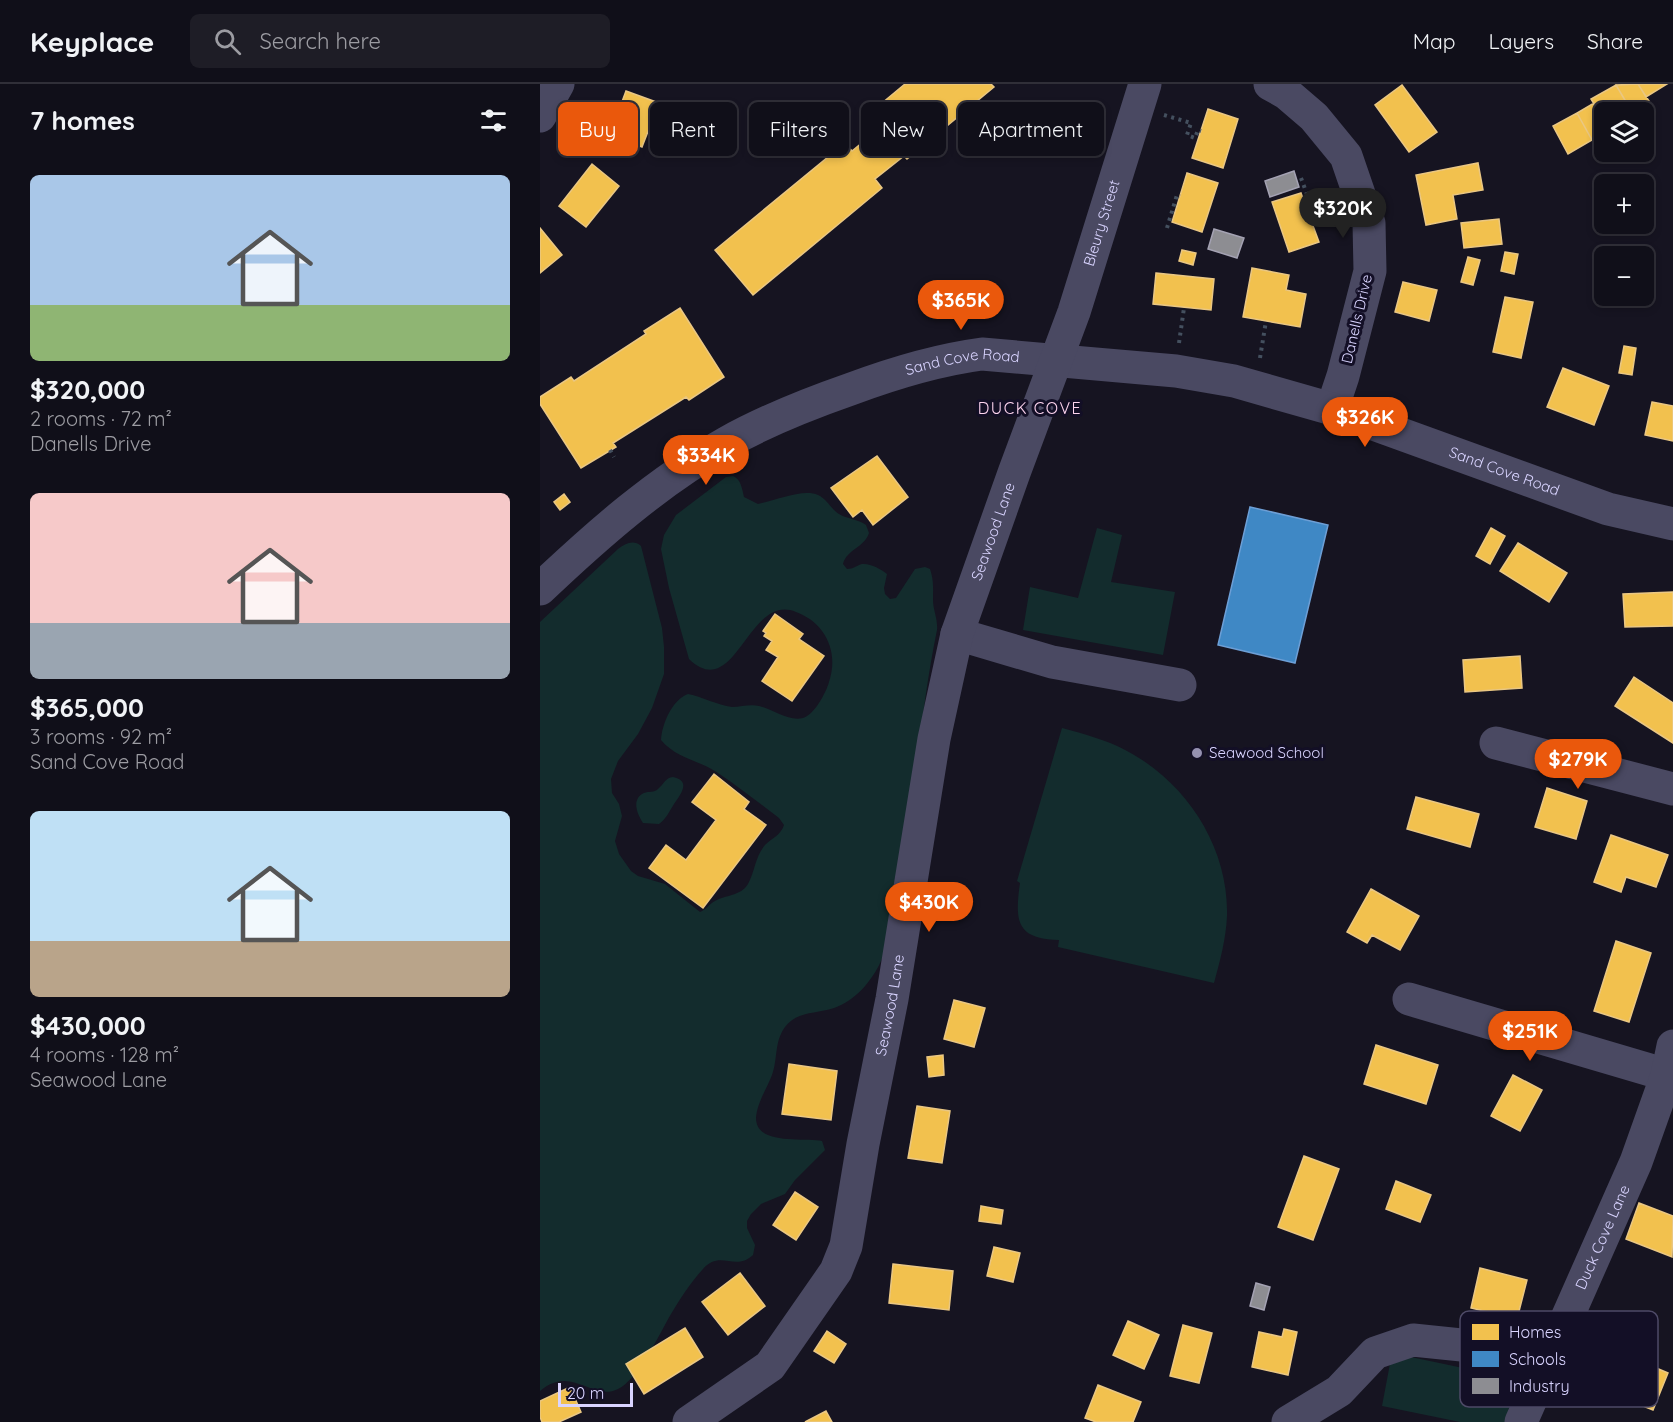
<!DOCTYPE html>
<meta charset="utf-8">
<style>
body{margin:0;font-family:Quicksand,sans-serif;background:#1e1d26;color:#f1f3f6;height:100vh;display:flex;flex-direction:column;font-size:22px;white-space:nowrap}
*{box-sizing:border-box;margin:0}
p{font-size:20px;color:#9c9ca2}
.icon{flex:none;width:33px;height:33px;fill:none;stroke:currentColor;stroke-width:2;stroke-linecap:round;stroke-linejoin:round}
.map{position:relative;flex:1;overflow:hidden}
.drawer{display:flex;flex-direction:column;background:#100f19;width:540px}
.drawer>*{flex:none}
.guide{position:absolute;left:18px;top:18px;width:570px;height:54px;display:flex;gap:12px}
.tools{position:absolute;left:1054px;top:18px;display:grid;gap:12px}
.tools a{display:grid;place-items:center;width:60px;height:60px;border-radius:9px;background:#100f19;box-shadow:0 3px 9px #0003,0 0 0 2px #302f38;font-size:30px}
.scale{position:absolute;left:18px;bottom:15px;width:75px;box-sizing:border-box;padding-left:6px;border:3px solid #d9d4ff;border-top:0;font-size:16px;line-height:21px;white-space:nowrap;color:#d9d4ff;-webkit-text-stroke:4px #130f26;paint-order:stroke}
.price{position:absolute;translate:-50% -51px;padding:0 14px;border-radius:21px;background:#ea580c;color:#fff;font-size:20px;line-height:39px;filter:drop-shadow(0 2px 3px #0008)}
.price::after{content:'';position:absolute;left:50%;top:36px;width:18px;height:14px;margin-left:-9px;background:inherit;clip-path:polygon(0 0,100% 0,50% 100%)}
.price.selected{background:#222;color:#fff}
ul{padding:0;list-style:none}
li{display:grid;align-content:center;gap:12px;height:318px;padding:0 30px}
li span{display:grid;place-items:center;height:186px;border-radius:9px;color:#555}
li>.icon{margin-inline-start:auto}
span .icon{width:108px;height:108px;fill:#fffc;stroke-width:1}
li b{font-size:26px}
h2{display:flex;justify-content:space-between;align-items:center;height:72px;padding:0 30px;font-size:26px}
.tag{padding:0 21px;border-radius:9px;background:#100f19;box-shadow:0 3px 9px #0003,0 0 0 2px #302f38;font-size:21px;line-height:54px}
.tag.selected{background:#ea580c;color:#fff}
header{display:flex;align-items:center;gap:36px;box-sizing:border-box;height:84px;padding:0 30px;background:#100f19;border-bottom:2px solid #302f38}
header strong{font-size:28px}
nav{display:flex;gap:33px;margin-inline-start:auto;font-size:21px}
.search{width:420px;height:54px;background:#1e1d26;display:flex;align-items:center;gap:15px;box-sizing:border-box;padding:0 21px;border-radius:9px;color:#9c9ca2;font-size:22px}
main{display:flex;flex:1;min-height:0}
.map>svg:first-child{display:block}
.green{fill:#132c2d}
.homes{fill:#f2c14e;stroke:#eac783;stroke-width:1.5}
.schools{fill:#3f88c5;stroke:#6d9fd6;stroke-width:1.5}
.industry{fill:#8d8d92;stroke:#a4a2b3;stroke-width:1.5}
.lines{fill:none;stroke-linecap:round;stroke-linejoin:round}
.path{stroke:#44505f;stroke-width:4;stroke-dasharray:3 4.5;stroke-linecap:butt}
.minor{stroke:#4a4962;stroke-width:33}
.poi-dot{fill:#9591b1;stroke:#130f26;stroke-width:2}
.labels{text-anchor:middle;stroke-width:6;stroke-linejoin:round;paint-order:stroke}
.street-label{font-size:15px;fill:#d9d4ff;stroke:#130f26}
.poi-label{font-size:15px;fill:#d9d4ff;stroke:#130f26;text-anchor:start}
.neighbourhood-label{font-size:16px;letter-spacing:1.5px;fill:#ffd6f0;stroke:#130f26}
.key{fill:#130f26;stroke:#4e4a67;stroke-width:1.5}
.key-label{font-size:16px;fill:#d9d4ff}
</style>
<header>
<strong>Keyplace</strong>
<div class="search"><svg class="icon" aria-label="search" viewBox="0 0 24 24"><circle cx="10" cy="10" r="6"/><path d="M15 15l6 6"/></svg>Search here</div>
<nav><a>Map</a><a>Layers</a><a>Share</a></nav>
</header>
<main>
<section class="drawer">
<h2>7 homes<svg class="icon" aria-label="filters" viewBox="0 0 24 24"><path d="M4 7h16M4 17h16"/><circle cx="9" cy="7" r="2"/><circle cx="15" cy="17" r="2"/></svg></h2>
<ul>
<li><span style="background:linear-gradient(#a9c7e8 70%,#8fb573 0)"><svg class="icon" aria-label="home" viewBox="0 0 24 24"><path d="M3 11l9-7 9 7M6 9v11h12V9"/></svg></span><div><b>$320,000</b><p>2 rooms · 72 m²</p><p>Danells Drive</p></div></li>
<li><span style="background:linear-gradient(#f6c9c9 70%,#9aa5b1 0)"><svg class="icon" aria-label="home" viewBox="0 0 24 24"><path d="M3 11l9-7 9 7M6 9v11h12V9"/></svg></span><div><b>$365,000</b><p>3 rooms · 92 m²</p><p>Sand Cove Road</p></div></li>
<li><span style="background:linear-gradient(#bfe0f5 70%,#b9a48a 0)"><svg class="icon" aria-label="home" viewBox="0 0 24 24"><path d="M3 11l9-7 9 7M6 9v11h12V9"/></svg></span><div><b>$430,000</b><p>4 rooms · 128 m²</p><p>Seawood Lane</p></div></li>
</ul>
</section>
<div class="map">
<svg width="1133" height="1338" viewBox="0 0 1133 1338">
<rect width="100%" height="100%" fill="#161421"/>
<!-- green -->
<path class="green" d="M193,392C201,395 202,405 204,413L218,420C234,417 263,404 278,411C287,415 291,425 299,430C307,435 318,435 326,441L329,449C324,464 307,465 303,480L307,485C314,485 315,482 322,480C330,479 341,485 347,490L344,504L345,510L350,515L356,514L375,485L385,483L390,485C394,497 393,504 393,516C393,526 398,535 397,546C383,614 377,684 368,753C363,787 359,819 349,851C347,860 345,869 341,877C332,897 315,917 294,924C276,930 257,927 245,943C234,958 238,975 232,991C227,1004 217,1019 216,1034C216,1062 265,1053 282,1057L285,1066L255,1096L245,1110L221,1120L211,1130L207,1137V1144L215,1161L213,1171C195,1188 180,1165 163,1185C151,1198 140,1215 131,1230C120,1249 98,1296 78,1305C52,1318 32,1280 0,1307V538L78,465C85,460 93,455 101,462L122,544L124,563V590L112,624L98,650L78,677L71,695L72,709L79,720L82,732L75,757L79,770L91,787L98,792L125,800L160,828C166,826 169,820 175,817C185,811 201,812 208,800C215,787 215,773 225,761C232,754 241,751 244,741L239,734C219,719 199,703 178,689C159,676 137,675 121,656C122,640 132,616 148,610C163,613 177,621 192,623C201,623 210,620 219,622C232,625 249,638 263,634C274,631 286,609 289,598C295,580 293,562 282,547C275,537 266,532 256,528C208,508 196,620 149,575L129,504L121,465L124,451L136,431L186,393Z
M557,444L582,451L571,498L635,508L623,571L483,546L490,503L538,514Z
M522,644C544,650 567,656 587,667C646,698 689,763 687,832C686,855 680,877 674,899L518,863L519,856C475,855 475,835 480,799L477,797Z
M133,693C152,697 140,711 134,720C129,728 126,735 119,740L103,739C97,730 91,715 104,709C109,707 114,709 118,705C124,700 125,694 133,693Z
M852,1269L975,1295L966,1338H920L842,1322Z"/>
<!-- homes -->
<path class="homes" d="M365,0H451L454,3L367,75L364,72L335,95L342,104L213,211L175,166L305,59L312,67L341,43L330,29Z
M1098,0H1127L1106,13Z
M1098,0L1109,17L1092,28L1076,1Z
M862,1L897,48L869,68L835,21Z
M1076,1L1092,28H1065V38L1051,15Z
M86,7L119,19L102,63L70,50Z
M1054,19L1065,38V49L1052,56L1037,29Z
M668,25L698,35L683,84L652,74Z
M1037,29L1052,56L1028,70L1013,42Z
M938,79L943,106L913,111L917,135L886,141L876,91Z
M52,80L79,102L46,143L19,122Z
M647,89L678,99L662,148L632,138Z
M761,109L779,158L749,168L732,118Z
M959,135L962,160L924,164L921,139Z
M0,144L22,171L0,189Z
M642,166L656,169L653,181L639,177Z
M965,168L978,170L974,190L961,187Z
M928,173L940,176L933,201L921,198Z
M712,184L749,191L746,206L766,210L760,243L703,233Z
M616,189L674,195L671,226L613,220Z
M863,198L897,206L889,237L855,228Z
M965,213L993,218L981,274L953,268Z
M140,224L184,293L149,316L146,313L73,359L76,363L41,384L0,320V313L31,293L34,297L106,250L104,247Z
M1084,262L1096,264L1092,291L1079,289Z
M1023,284L1069,302L1054,341L1007,323Z
M1112,318L1133,322V357L1105,351Z
M337,372L368,413L333,441L322,426L313,433L291,404Z
M24,410L30,418L20,426L14,418Z
M951,444L965,452L950,480L936,472Z
M978,459L1027,489L1009,518L960,487Z
M1133,508V542L1085,543L1083,510Z
M235,530L263,550L259,555L284,572L252,617L222,597L238,573L226,566L232,557L224,552L226,549L223,547Z
M980,572L982,604L925,608L923,576Z
M1094,593L1133,619V659L1075,622Z
M174,690L209,718L204,725L226,741L163,824L109,784L126,761L146,776L176,736L152,718Z
M1007,704L1047,717L1036,755L995,743Z
M876,713L939,730L930,763L867,745Z
M1071,751L1128,771L1116,803L1086,793L1081,808L1054,798Z
M831,805L879,832L860,866L832,851L827,859L807,848Z
M1076,857L1111,869L1089,938L1054,927Z
M414,916L445,924L434,963L404,955Z
M836,961L898,981L886,1020L824,1000Z
M403,971L404,991L389,993L387,973Z
M249,980L297,987L291,1036L242,1030Z
M973,991L1002,1006L980,1047L951,1032Z
M377,1022L410,1027L402,1079L368,1074Z
M764,1072L799,1085L773,1156L738,1143Z
M856,1097L891,1111L880,1138L846,1125Z
M255,1108L278,1123L256,1156L233,1141Z
M1099,1119L1133,1132L1132,1173L1086,1155Z
M441,1122L463,1126L461,1140L439,1137Z
M454,1163L480,1169L473,1198L447,1192Z
M353,1180L413,1187L409,1226L349,1219Z
M940,1184L987,1196L977,1235L931,1224Z
M200,1189L225,1222L188,1251L162,1218Z
M588,1237L619,1251L604,1285L573,1271Z
M643,1241L672,1249L659,1299L630,1292Z
M145,1244L163,1273L104,1310L86,1280Z
M744,1245L757,1248L748,1291L712,1283L719,1248L742,1253Z
M287,1247L306,1260L294,1279L274,1267Z
M1071,1265L1128,1289L1113,1326L1056,1303Z
M558,1301L601,1318L593,1338H556L545,1334Z
M30,1303L41,1328L19,1338H2L0,1333V1317Z
M286,1327L292,1338H265Z"/>
<!-- schools -->
<path class="schools" d="M710,423L788,441L755,579L678,561Z"/>
<!-- industry -->
<path class="industry" d="M754,87L759,103L730,113L725,97Z
M674,145L704,154L697,174L668,165Z
M716,1199L730,1203L724,1226L710,1222Z"/>
<g class="lines">
<!-- path -->
<path class="path" d="M624,31L651,39L647,51L655,54L658,46L661,47
M761,94L775,132L770,134
M627,144L637,111L640,112
M639,259L644,224
M720,274L726,237
M70,366L74,373"/>
<!-- minor -->
<g class="minor">
<path d="M730,0L746,9L774,33L806,72L829,139L830,187L803,292L792,325"/>
<path d="M0,32L18,0"/>
<path id="s1" d="M0,505C57,451 117,398 186,359C225,337 268,320 311,305C354,289 397,276 442,270L636,287L694,297L792,325L1068,425L1133,440"/>
<path d="M417,550L512,578L640,601"/>
<path d="M956,659L1133,705"/>
<path d="M869,915L1127,991"/>
<path id="s2" d="M149,1338L230,1282L296,1187L306,1162L323,1060L352,915L394,655L417,550L474,389L534,228L605,0"/>
<path d="M748,1338L799,1307L835,1269L873,1256L1010,1270"/>
<path id="s3" d="M981,1338L1096,1078L1127,991L1133,962"/>
</g>
</g>
<!-- markers -->
<circle class="poi-dot" cx="657" cy="669" r="6"/>
<g class="labels">
<!-- street labels -->
<g class="street-label">
<text dy="5" stroke="none"><textPath href="#s2" startOffset="1299">Bleury Street</textPath></text>
<text transform="translate(817 235) rotate(-77)" y="5">Danells Drive</text>
<text dy="5" stroke="none"><textPath href="#s1" startOffset="489">Sand Cove Road</textPath></text>
<text dy="5" stroke="none"><textPath href="#s1" startOffset="1048">Sand Cove Road</textPath></text>
<text dy="5" stroke="none"><textPath href="#s2" startOffset="972">Seawood Lane</textPath></text>
<text dy="5" stroke="none"><textPath href="#s2" startOffset="486">Seawood Lane</textPath></text>
<text dy="5" stroke="none"><textPath href="#s3" startOffset="202">Duck Cove Lane</textPath></text>
</g>
<!-- poi labels -->
<g class="poi-label">
<text x="669" y="674">Seawood School</text>
</g>
<!-- neighbourhood labels -->
<g class="neighbourhood-label">
<text x="490" y="330">DUCK COVE</text>
</g>
</g>
<!-- legend -->
<rect x="920" y="1227" width="198" height="96" rx="9" class="key"/>
<rect x="932" y="1240" width="27" height="16" fill="#f2c14e"/>
<rect x="932" y="1267" width="27" height="16" fill="#3f88c5"/>
<rect x="932" y="1294" width="27" height="16" fill="#8d8d92"/>
<g class="key-label">
<text x="969" y="1254">Homes</text>
<text x="969" y="1281">Schools</text>
<text x="969" y="1308">Industry</text>
</g>
</svg>
<div class="tools">
<a><svg class="icon" aria-label="layers" viewBox="0 0 24 24"><path d="M12 4l9 5-9 5-9-5zM3 14l9 5 9-5"/></svg></a>
<a>+</a>
<a>−</a>
</div>
<div class="scale">20 m</div>
<b class="price selected" style="left:803px;top:155px">$320K</b>
<b class="price" style="left:421px;top:247px">$365K</b>
<b class="price" style="left:825px;top:364px">$326K</b>
<b class="price" style="left:166px;top:402px">$334K</b>
<b class="price" style="left:1038px;top:706px">$279K</b>
<b class="price" style="left:389px;top:849px">$430K</b>
<b class="price" style="left:990px;top:978px">$251K</b>
<div class="guide">
<a class="tag selected">Buy</a>
<a class="tag">Rent</a>
<a class="tag">Filters</a>
<a class="tag">New</a>
<a class="tag">Apartment</a>
</div>
</div>
</main>
